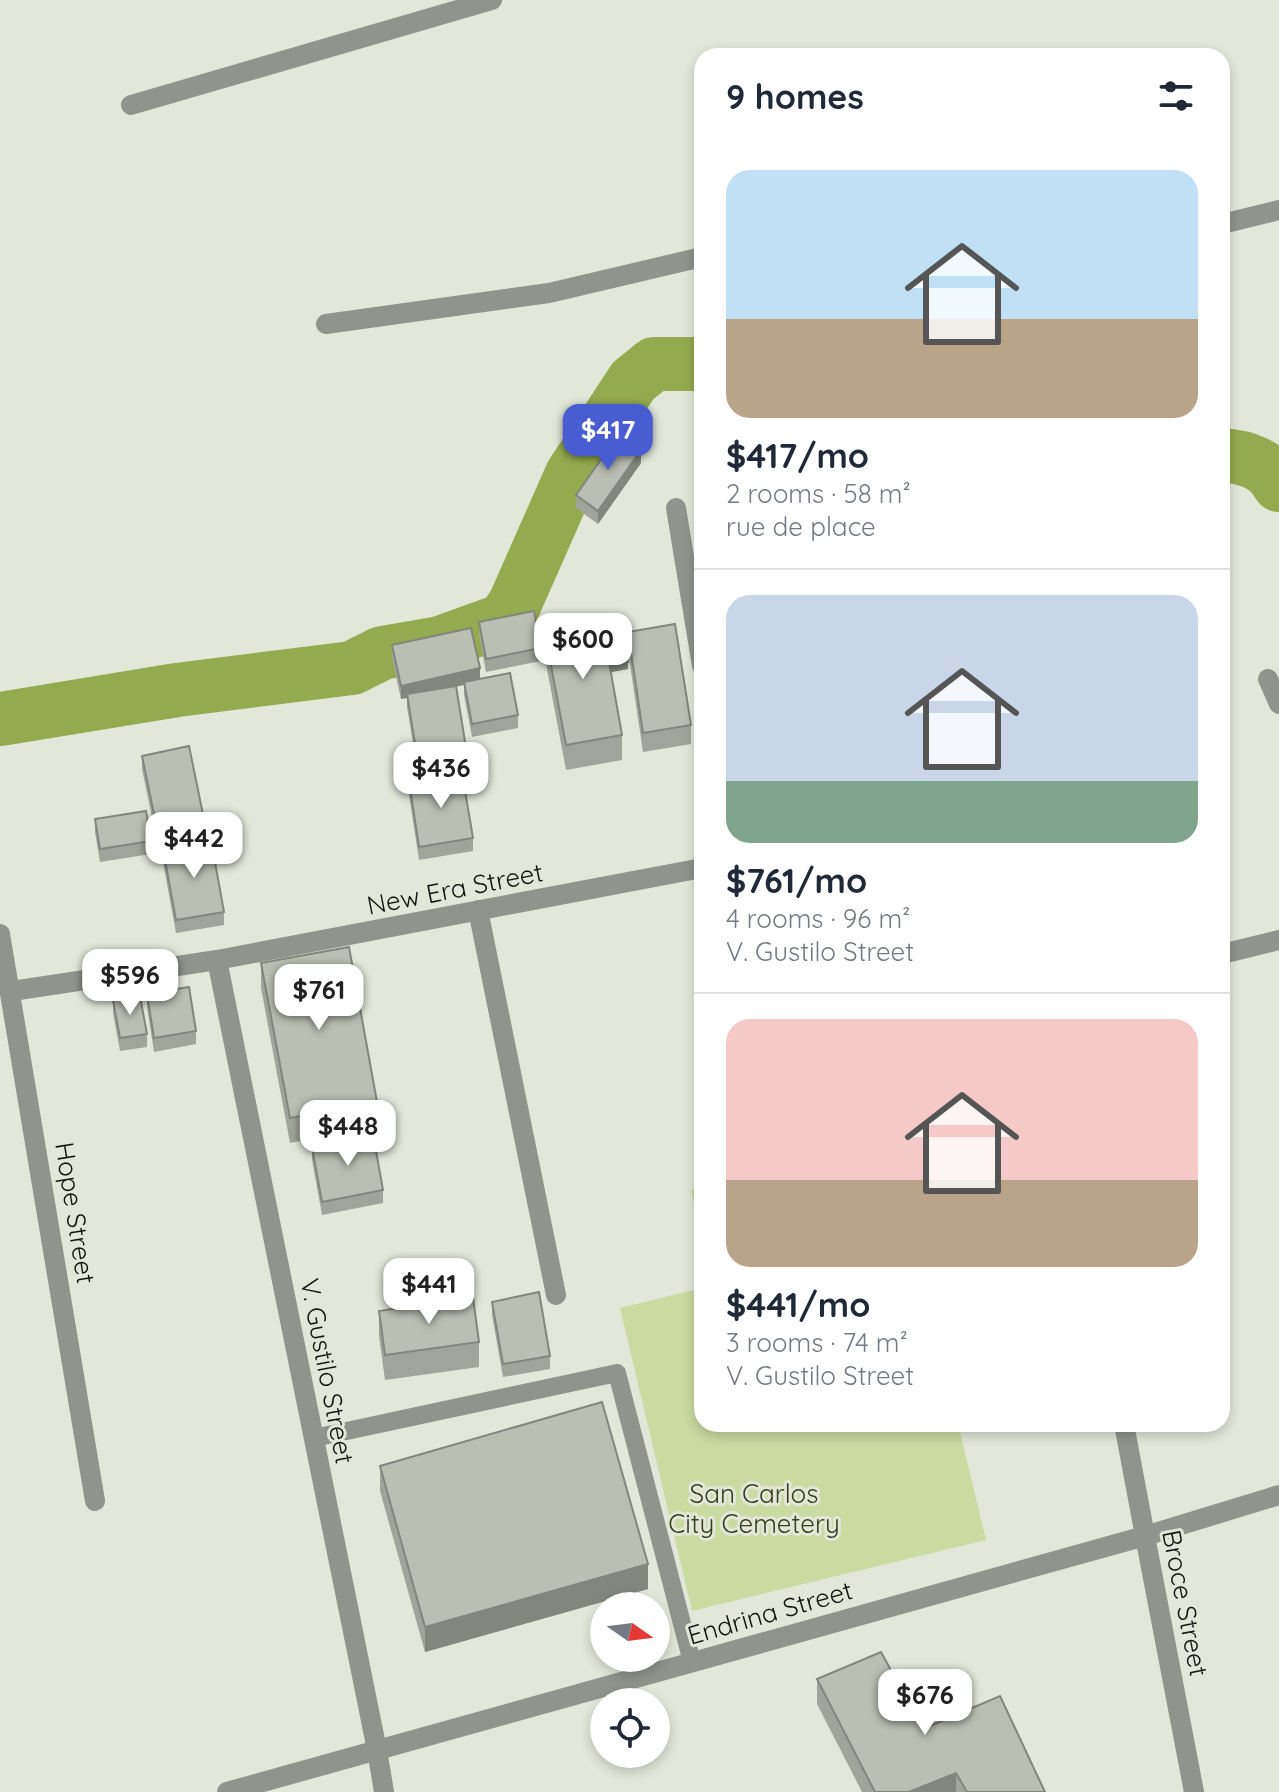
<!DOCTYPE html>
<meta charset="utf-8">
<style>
body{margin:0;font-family:Quicksand,sans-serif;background:#f2f2f3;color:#1f2937;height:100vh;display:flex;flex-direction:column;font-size:30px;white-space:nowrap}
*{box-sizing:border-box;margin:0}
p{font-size:26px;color:#747a83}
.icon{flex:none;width:44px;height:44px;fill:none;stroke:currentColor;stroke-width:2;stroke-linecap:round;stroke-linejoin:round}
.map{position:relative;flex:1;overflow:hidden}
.details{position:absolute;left:694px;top:48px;width:536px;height:1384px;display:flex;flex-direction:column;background:#fff;border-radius:24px;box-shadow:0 4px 12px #0003}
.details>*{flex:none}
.needle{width:52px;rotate:104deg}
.controls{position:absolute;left:590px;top:1592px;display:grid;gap:16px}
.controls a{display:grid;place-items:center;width:80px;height:80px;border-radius:50%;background:#fff;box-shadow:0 4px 12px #0003;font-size:40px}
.price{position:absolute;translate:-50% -68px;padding:0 18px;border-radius:16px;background:#fff;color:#222;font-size:26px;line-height:52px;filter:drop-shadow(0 2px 4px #0008)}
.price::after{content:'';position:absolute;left:50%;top:48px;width:24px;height:18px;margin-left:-12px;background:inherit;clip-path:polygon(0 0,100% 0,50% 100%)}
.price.current{background:#475dd1;color:#fff}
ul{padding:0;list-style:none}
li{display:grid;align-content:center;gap:16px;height:424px;padding:0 32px}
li+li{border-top:2px solid #e0e1e3}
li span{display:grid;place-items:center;height:248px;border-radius:24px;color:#555}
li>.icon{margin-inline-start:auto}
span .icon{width:144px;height:144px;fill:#fffc;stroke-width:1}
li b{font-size:34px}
h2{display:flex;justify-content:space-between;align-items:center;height:96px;padding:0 32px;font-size:34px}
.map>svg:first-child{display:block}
.green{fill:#cadaa0}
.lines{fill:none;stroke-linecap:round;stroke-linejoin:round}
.river{stroke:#94aa4e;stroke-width:54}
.service{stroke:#91938d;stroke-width:18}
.minor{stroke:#91938d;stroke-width:20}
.tertiary{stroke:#91938d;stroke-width:20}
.wall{fill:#a1a49a}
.shaded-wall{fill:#83867d}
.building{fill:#bbbfb3;stroke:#83867d;stroke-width:2}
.labels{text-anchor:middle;stroke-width:6;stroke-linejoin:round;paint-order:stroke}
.street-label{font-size:26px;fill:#131410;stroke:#e3e7da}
.park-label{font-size:26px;fill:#353f18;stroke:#e3e7da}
</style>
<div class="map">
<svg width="1279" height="1792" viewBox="0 0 1279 1792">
<rect width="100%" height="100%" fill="#e3e7da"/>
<!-- green -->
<path class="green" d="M702,1187V1238L691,1190Z
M702,1288V1424H958L986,1540L692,1611L620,1308Z"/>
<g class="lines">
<!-- river -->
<path class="river" d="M1222,455C1245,457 1267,463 1279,485
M0,719L177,690L352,668L382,653L440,643L504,620L515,603L572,474L633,381L654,364H702"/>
<!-- service -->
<path class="service" d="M314,1438L617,1373L692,1662"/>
<!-- minor -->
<path class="minor" d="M131,105L492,0
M1222,224L1279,210
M326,324L549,293L702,257
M676,508L702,666
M1268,679L1279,704
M478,910L556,1295
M0,934L95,1501
M1222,954L1279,940
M217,960L377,1750
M12,991L217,960L702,868
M1124,1424L1145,1536"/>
<!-- tertiary -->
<path class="tertiary" d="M1145,1536L1194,1792
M377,1750L384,1792
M227,1792L1145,1536L1279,1495"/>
</g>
<!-- wall -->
<path class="wall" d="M641,463L598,524L576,508V495Z
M479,622L541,648V661L486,672L479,635Z
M544,628L604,638L628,669L611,672L622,735V760L566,770L544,653Z
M628,632L691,725V744L643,752L628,651Z
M392,645L480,679L518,715V728L472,737L464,695V685L456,687L469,766V779L463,780L473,838V851L419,860L409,795V781L419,780L407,707V698L401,699L392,658Z
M142,756L206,841L224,912V925L176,933L163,862V851H159L142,769Z
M95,819L151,841V854L100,862L95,832Z
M261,963L377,1102V1127L290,1143L261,988Z
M147,994L196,1031V1044L154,1052L147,1007Z
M113,1000L147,1034V1047L120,1051L113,1013Z
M312,1147L383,1190V1203L322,1215L312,1160Z
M492,1302L550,1356V1369L503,1377L492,1315Z
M379,1311L479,1342V1367L385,1380L379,1336Z
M380,1466L648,1589L425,1652L380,1491Z
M817,1679L923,1729L1045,1792H862L817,1704Z"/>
<!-- shaded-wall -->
<path class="shaded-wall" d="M641,450V463L598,524V511Z
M628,662V669L606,673V666Z
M480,668V681L401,699V686Z
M206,829V842L159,851V838Z
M648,1564V1589L425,1652V1627Z
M956,1773V1792H909Z"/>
<!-- building -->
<path class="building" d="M619,434L641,450L598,511L576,495Z
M534,611L541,648L486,659L479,622Z
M601,617L622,735L566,745L544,628Z
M675,624L691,725L643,733L628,632Z
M471,628L480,668L401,686L392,645Z
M623,635L628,662L610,666L604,638Z
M510,673L518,715L472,724L464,682Z
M456,686L469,766L420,774L407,694Z
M189,746L206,829L159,838L142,756Z
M462,773L473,838L419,847L409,781Z
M146,811L151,841L100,849L95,819Z
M211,840L224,912L176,920L163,849Z
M349,947L377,1102L290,1118L261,963Z
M189,987L196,1031L154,1038L147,994Z
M140,996L147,1034L120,1038L113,1000Z
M373,1134L383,1190L322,1202L312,1147Z
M539,1292L550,1356L503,1364L492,1302Z
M473,1297L479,1342L385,1355L379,1311Z
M602,1402L648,1564L425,1627L380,1466Z
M881,1652L923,1729L1000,1696L1045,1792H967L956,1773L909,1792H875L817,1679Z"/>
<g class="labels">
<!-- street labels -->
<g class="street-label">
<text transform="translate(455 889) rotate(-11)" y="9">New Era Street</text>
<text transform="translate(75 1213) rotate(81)" y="9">Hope Street</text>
<text transform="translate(327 1371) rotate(79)" y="9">V. Gustilo Street</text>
<text transform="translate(1185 1603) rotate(79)" y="9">Broce Street</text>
<text transform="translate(770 1613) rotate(-16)" y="9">Endrina Street</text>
</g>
<!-- park labels -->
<g class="park-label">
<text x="754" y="1503">San Carlos<tspan x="754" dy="30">City Cemetery</tspan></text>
</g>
</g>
</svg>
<div class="controls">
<a><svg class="needle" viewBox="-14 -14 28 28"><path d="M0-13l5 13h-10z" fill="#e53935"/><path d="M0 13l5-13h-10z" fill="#747a83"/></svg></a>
<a><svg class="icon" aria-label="locate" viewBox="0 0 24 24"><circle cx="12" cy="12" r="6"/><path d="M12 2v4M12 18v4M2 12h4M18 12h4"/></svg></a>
</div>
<b class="price current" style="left:608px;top:472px">$417</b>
<b class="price" style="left:583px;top:681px">$600</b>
<b class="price" style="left:441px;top:810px">$436</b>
<b class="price" style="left:194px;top:880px">$442</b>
<b class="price" style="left:130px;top:1017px">$596</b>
<b class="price" style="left:319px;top:1032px">$761</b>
<b class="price" style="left:348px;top:1168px">$448</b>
<b class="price" style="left:429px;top:1326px">$441</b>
<b class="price" style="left:925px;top:1737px">$676</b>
<section class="details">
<h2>9 homes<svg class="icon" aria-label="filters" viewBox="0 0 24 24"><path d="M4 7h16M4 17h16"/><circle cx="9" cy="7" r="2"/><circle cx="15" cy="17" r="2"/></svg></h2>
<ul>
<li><span style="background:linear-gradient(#bfe0f5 60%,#b9a48a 0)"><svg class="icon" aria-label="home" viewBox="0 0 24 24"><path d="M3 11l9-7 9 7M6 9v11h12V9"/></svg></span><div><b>$417/mo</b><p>2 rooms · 58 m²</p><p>rue de place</p></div></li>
<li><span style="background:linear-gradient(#c9d6e8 75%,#7fa58c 0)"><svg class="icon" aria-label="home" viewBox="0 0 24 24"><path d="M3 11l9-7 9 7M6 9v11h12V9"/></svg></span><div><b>$761/mo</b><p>4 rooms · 96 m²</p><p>V. Gustilo Street</p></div></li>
<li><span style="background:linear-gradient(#f6c9c9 65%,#b9a48a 0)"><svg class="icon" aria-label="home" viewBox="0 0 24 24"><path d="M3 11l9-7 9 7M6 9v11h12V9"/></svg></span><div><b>$441/mo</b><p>3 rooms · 74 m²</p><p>V. Gustilo Street</p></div></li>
</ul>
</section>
</div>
